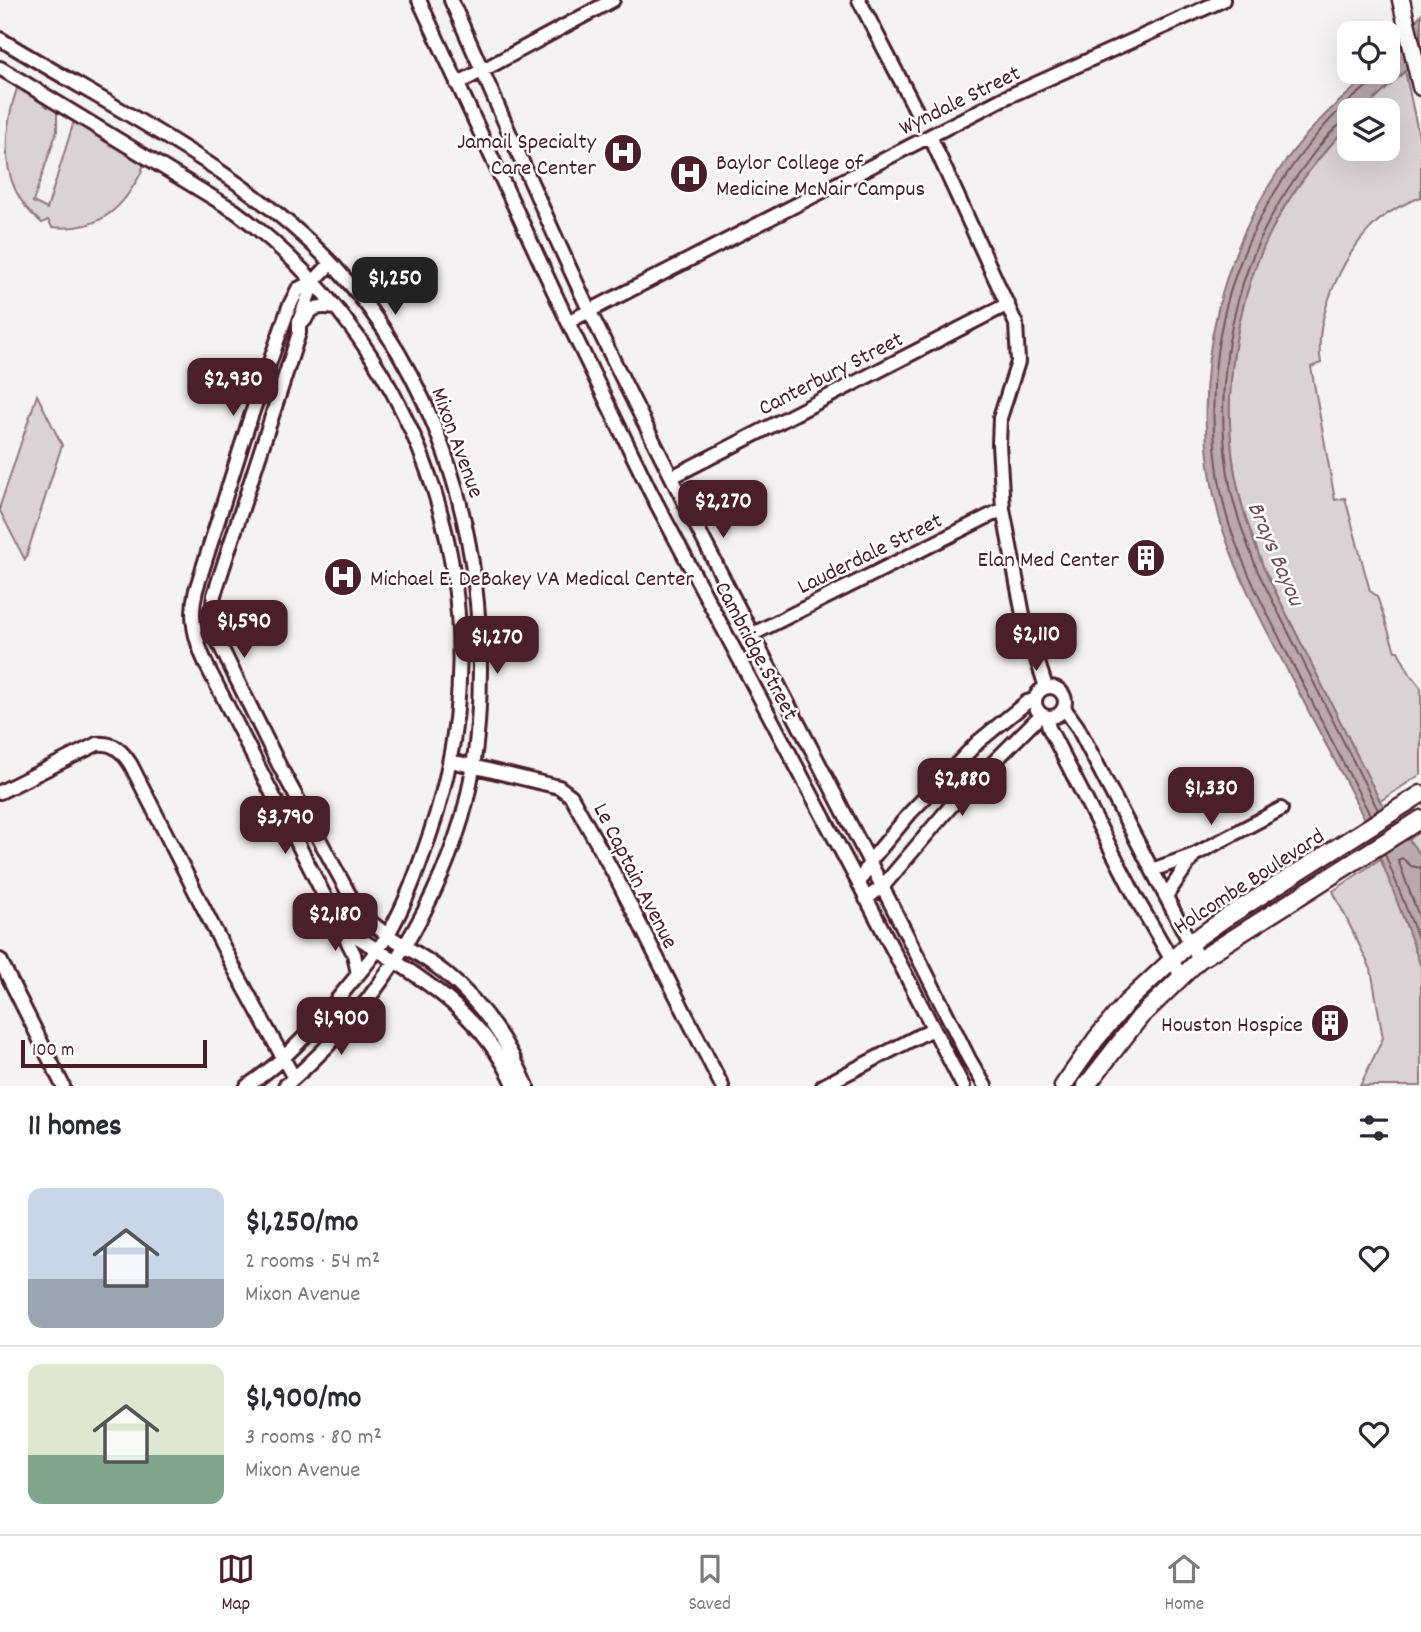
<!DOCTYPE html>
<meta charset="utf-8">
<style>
body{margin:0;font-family:Dekko,sans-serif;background:#f2f2f3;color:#2b2b33;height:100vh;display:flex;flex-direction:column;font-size:26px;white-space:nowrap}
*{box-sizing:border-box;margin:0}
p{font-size:23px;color:#7c7c81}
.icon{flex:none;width:38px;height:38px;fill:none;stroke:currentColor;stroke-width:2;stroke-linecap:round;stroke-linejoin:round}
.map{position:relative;height:1086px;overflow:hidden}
.side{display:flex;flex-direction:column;background:#fff;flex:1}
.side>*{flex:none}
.fabs{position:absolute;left:1337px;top:21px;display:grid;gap:14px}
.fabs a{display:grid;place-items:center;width:63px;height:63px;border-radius:14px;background:#fff;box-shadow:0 7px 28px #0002;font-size:35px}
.scale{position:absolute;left:21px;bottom:18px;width:186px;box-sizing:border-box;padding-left:7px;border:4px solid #4a1f2b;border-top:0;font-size:19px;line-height:24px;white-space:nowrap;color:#4a1f2b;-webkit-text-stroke:5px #fff;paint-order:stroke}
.price{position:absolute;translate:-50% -60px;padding:0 16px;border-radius:14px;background:#4a1f2b;color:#fff;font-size:23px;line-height:46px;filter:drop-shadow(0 2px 4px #0008)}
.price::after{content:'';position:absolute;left:50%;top:42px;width:21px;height:16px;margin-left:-10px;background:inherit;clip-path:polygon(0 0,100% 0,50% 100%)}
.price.on{background:#222;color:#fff}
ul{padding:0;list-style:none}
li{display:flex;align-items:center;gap:21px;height:175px;padding:0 28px}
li+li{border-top:2px solid #e1e1e2}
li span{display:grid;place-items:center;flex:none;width:196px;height:140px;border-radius:14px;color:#555}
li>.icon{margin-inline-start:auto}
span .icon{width:84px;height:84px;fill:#fffc;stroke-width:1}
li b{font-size:30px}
h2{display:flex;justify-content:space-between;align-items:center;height:84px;padding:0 28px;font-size:30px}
.dock{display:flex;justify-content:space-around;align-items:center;height:98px;border-top:2px solid #e1e1e2;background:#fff;font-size:19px;color:#7c7c81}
.dock a{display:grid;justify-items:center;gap:4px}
.dock .on{color:#4a1f2b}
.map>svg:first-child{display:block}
.green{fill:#dbd2d5;stroke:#927880;stroke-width:2}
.water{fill:#baa9ae;stroke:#8d727a;stroke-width:2}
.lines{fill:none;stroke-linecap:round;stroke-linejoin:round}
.shore{stroke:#77565f;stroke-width:2}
.minor-casing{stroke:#4a1f2b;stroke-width:18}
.major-casing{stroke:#4a1f2b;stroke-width:21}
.minor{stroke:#fff;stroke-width:12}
.major{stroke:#fff;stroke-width:16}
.labels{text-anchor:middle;stroke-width:5;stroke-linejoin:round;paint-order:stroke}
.street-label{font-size:23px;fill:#4a1f2b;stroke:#fff}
.poi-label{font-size:23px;fill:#4a1f2b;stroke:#fff;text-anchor:end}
.water-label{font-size:24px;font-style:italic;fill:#714f59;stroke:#fff}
</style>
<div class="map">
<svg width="1421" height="1086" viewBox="0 0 1421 1086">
<rect width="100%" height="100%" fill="#f4f2f2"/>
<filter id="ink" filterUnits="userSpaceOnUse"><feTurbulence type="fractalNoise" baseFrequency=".0143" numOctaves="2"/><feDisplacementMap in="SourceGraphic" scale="14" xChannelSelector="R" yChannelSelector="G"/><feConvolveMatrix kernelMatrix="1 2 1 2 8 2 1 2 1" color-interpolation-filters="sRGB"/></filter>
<g filter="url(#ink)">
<!-- green -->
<path class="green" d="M1405,71L1421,146V197C1405,203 1391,210 1378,221C1344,251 1313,318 1321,363L1311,367L1335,500L1345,498L1370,591L1377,596L1395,651H1398L1410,674L1421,688V774L1380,801L1264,569C1255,544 1245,520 1239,493C1218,405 1234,297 1278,218C1297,184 1322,153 1349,125V149H1388V110H1364Z
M18,85L57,106V131L33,202L47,209L74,121L78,119L144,158C144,171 139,177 132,188C114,218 87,231 52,227L48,220L42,223C0,190 0,139 18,85Z
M37,395L62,445L25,560L0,511V506Z
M1421,831V1086H1360L1383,1038L1371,969L1333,891Z"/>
<!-- water -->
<path class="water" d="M1421,14V51L1405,71L1364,110H1349V125C1322,153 1297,184 1278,218C1234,297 1218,405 1239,493C1245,520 1255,544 1264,569L1380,801L1421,856V967C1404,918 1385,868 1364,819C1347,781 1325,744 1306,706C1277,649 1243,591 1223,530C1179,388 1220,218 1326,114C1341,99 1357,86 1373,72H1388V57Z"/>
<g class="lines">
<!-- shore -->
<path class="shore" d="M1349,121C1335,122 1314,153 1305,165C1234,256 1209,379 1231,491C1237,519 1248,546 1258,572L1378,810
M1370,815C1343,762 1315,708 1288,655C1267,613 1246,573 1231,530C1220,498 1216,464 1214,431C1208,313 1249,209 1328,122C1342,106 1360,93 1375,79L1377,72
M1385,854L1421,946
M1421,868L1411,866L1402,858L1398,860L1421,922"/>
<defs>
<path id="minor" d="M419,0L568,322L651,493L859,884L963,1086
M451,0C498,105 542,211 591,314C712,565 846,809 969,1059L985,1086
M859,0L917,112
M0,39C111,107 244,170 334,266C434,374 480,522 480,668C480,718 476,769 462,818C431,922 367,1016 285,1086
M0,68L235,211C428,354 508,606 430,834C418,869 406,904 387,936C375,955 359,973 345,990C316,1026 285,1061 247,1086
M457,84L613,0
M930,136L1016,324L1018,362L1000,418L999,444L1003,509L1024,620L1046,687
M331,263L314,281L298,289L289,307L249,422L196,590C189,617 195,640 207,666L354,954L358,974
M314,281L299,321V333L214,595L212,615L214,633L279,765L355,905C377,935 417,950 445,973C483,1004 508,1042 527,1086
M305,320C311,305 322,306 336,308
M568,322L1002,99L1223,0
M672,477L1008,304
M753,634L1003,509
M1035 702a15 15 0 1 1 30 0a15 15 0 1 1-30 0Z
M1064,708L1077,726L1199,960
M1046,717L1049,728L1136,898L1181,976
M451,761L559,787L571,796L618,881L722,1086
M0,792L97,744C114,742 123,752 131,765L235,970L294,1078
M1152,870L1194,855L1281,809
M859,884L870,861L911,812L978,742L1027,702L1034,700
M1166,896L1194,855
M866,899L883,886L956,800L1041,715
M342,927C411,973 479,1006 515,1086
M0,960L63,1086
M823,1086L932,1029"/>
<path id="major" d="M1401,0L1421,87
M1063,1086L1096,1039L1127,1002L1190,943L1224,919L1421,794
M1086,1086L1140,1017L1199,960L1421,819"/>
</defs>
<!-- minor casing -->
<use href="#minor" class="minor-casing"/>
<!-- major casing -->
<use href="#major" class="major-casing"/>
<!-- minor -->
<use href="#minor" class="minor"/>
<!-- major -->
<use href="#major" class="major"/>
</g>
</g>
<!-- icons -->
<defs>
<symbol id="hospital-disc" viewBox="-11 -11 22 22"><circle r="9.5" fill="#4a1f2b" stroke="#fff"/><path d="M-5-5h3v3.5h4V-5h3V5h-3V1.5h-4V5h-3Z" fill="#fff"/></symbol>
<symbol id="building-disc" viewBox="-11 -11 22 22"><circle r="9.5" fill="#4a1f2b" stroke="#fff"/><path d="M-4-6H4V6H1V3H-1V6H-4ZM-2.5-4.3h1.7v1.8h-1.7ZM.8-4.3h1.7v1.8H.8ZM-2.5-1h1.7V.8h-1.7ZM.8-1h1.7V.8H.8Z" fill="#fff"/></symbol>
</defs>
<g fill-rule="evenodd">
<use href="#hospital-disc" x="601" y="131" width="44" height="44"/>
<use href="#hospital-disc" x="667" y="152" width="44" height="44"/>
<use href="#building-disc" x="1124" y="536" width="44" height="44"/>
<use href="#hospital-disc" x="321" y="555" width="44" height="44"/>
<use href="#building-disc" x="1308" y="1001" width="44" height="44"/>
</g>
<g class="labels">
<!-- street labels -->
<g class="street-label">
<text transform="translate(959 99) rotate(-26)" y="8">Wyndale Street</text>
<text transform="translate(830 372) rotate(-27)" y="8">Canterbury Street</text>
<text transform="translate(459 442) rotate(70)" y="8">Mixon Avenue</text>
<text transform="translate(869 552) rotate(-26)" y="8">Lauderdale Street</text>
<text transform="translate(758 650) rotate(62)" y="8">Cambridge Street</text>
<text transform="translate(637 875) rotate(63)" y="8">Le Captain Avenue</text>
<text transform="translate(1248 880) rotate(-33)" y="8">Holcombe Boulevard</text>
</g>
<!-- poi labels -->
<g class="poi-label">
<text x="596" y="148">Jamail Specialty<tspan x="596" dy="26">Care Center</tspan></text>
<text x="716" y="169" text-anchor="start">Baylor College of<tspan x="716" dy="26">Medicine McNair Campus</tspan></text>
<text x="1119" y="566">Elan Med Center</text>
<text x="370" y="585" text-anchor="start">Michael E. DeBakey VA Medical Center</text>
<text x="1303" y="1031">Houston Hospice</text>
</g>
<!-- water labels -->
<g class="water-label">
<text transform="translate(1277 553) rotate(67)" y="8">Brays Bayou</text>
</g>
</g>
</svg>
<div class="fabs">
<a><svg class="icon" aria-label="locate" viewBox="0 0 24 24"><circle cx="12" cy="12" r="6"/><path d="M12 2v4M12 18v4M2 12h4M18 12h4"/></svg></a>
<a><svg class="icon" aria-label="layers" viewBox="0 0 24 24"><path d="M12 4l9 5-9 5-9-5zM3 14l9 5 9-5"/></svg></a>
</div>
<div class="scale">100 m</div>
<b class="price on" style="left:395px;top:317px">$1,250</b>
<b class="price" style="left:233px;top:418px">$2,930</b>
<b class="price" style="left:723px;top:540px">$2,270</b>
<b class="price" style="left:244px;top:660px">$1,590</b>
<b class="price" style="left:1036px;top:673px">$2,110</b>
<b class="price" style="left:497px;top:676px">$1,270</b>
<b class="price" style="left:962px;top:818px">$2,880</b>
<b class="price" style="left:1211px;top:827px">$1,330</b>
<b class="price" style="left:285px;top:856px">$3,790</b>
<b class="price" style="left:335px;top:953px">$2,180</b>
<b class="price" style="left:341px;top:1057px">$1,900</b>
</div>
<section class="side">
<h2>11 homes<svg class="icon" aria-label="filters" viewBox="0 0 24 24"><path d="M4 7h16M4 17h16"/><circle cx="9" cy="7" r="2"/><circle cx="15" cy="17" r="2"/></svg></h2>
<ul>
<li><span style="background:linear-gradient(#c9d6e8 65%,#9aa5b1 0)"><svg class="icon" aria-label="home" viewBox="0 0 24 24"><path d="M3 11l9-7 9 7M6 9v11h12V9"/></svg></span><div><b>$1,250/mo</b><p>2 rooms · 54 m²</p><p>Mixon Avenue</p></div><svg class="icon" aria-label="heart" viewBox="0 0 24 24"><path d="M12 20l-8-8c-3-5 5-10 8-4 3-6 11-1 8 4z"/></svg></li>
<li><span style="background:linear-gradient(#dfe7d0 65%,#7fa58c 0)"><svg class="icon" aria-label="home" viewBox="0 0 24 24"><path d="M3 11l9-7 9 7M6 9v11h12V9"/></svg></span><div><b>$1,900/mo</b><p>3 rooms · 80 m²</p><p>Mixon Avenue</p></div><svg class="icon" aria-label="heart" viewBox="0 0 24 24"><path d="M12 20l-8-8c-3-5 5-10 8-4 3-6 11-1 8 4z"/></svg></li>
</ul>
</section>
<nav class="dock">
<a class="on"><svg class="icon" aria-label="map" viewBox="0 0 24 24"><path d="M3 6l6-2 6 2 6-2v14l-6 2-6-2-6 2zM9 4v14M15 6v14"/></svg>Map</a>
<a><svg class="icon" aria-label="saved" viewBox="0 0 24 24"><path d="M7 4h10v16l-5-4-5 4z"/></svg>Saved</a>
<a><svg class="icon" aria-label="home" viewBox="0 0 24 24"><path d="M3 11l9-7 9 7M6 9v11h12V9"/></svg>Home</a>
</nav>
